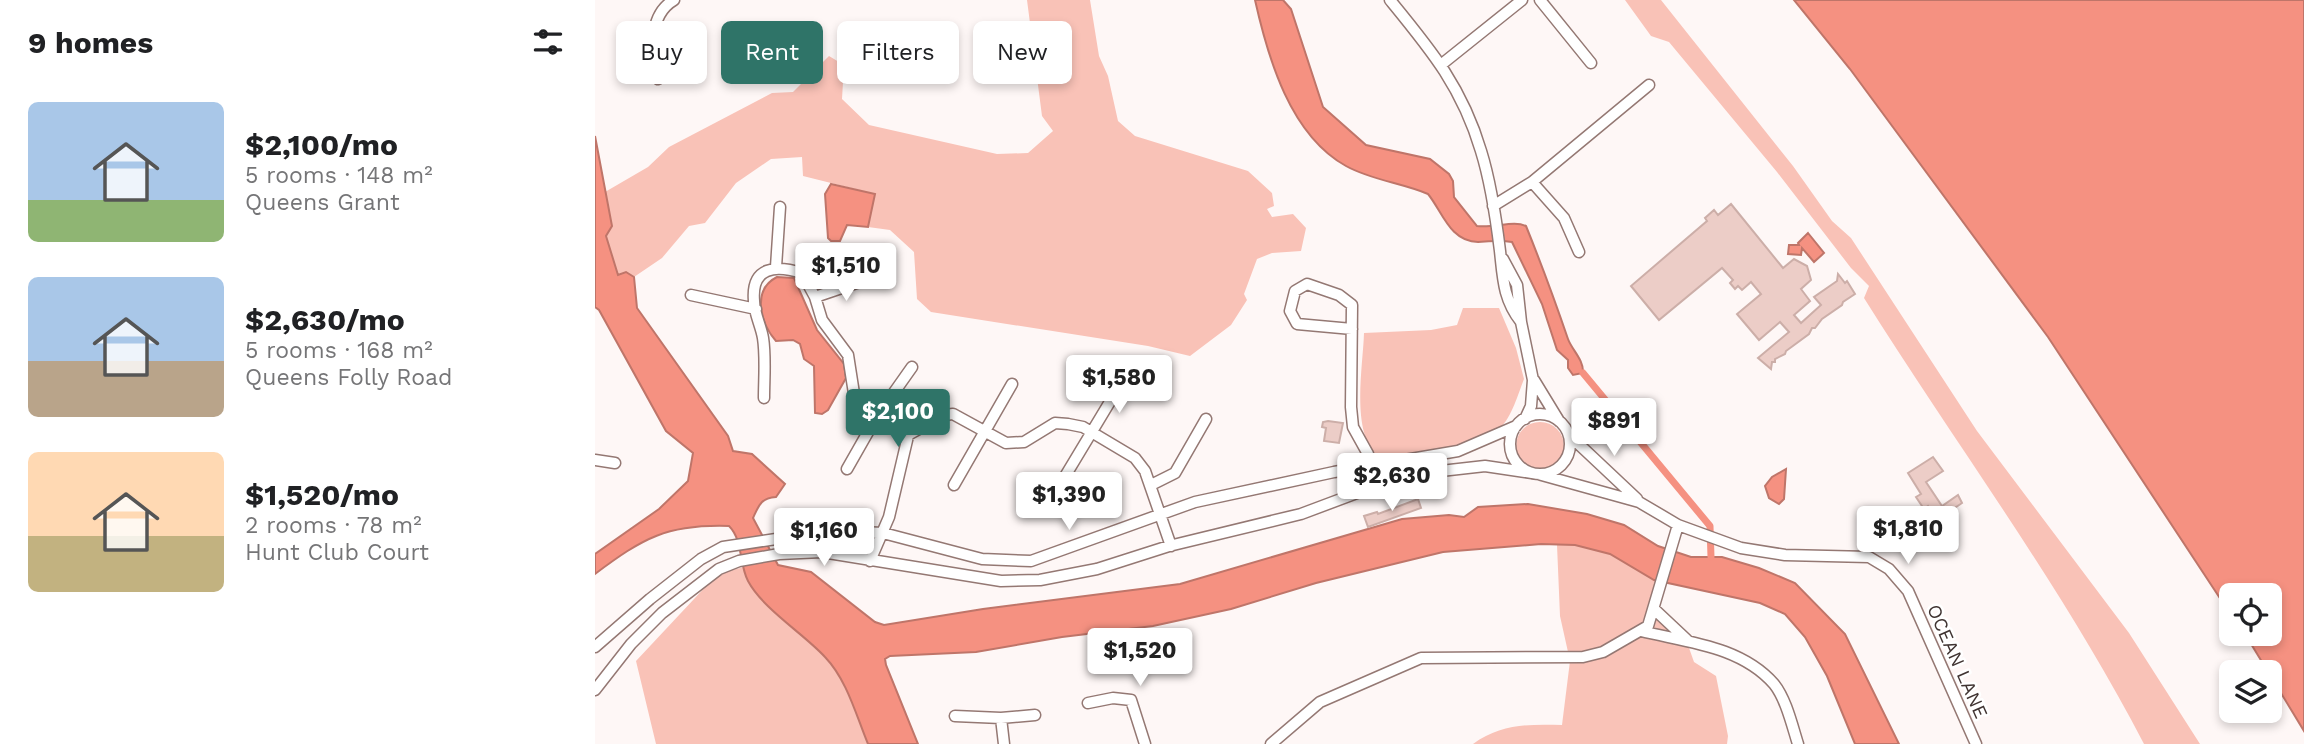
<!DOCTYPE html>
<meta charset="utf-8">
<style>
body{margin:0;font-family:"Work Sans",sans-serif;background:#f2f2f2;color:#202124;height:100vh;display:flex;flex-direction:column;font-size:26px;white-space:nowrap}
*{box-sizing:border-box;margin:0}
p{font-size:23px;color:#757577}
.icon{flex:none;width:38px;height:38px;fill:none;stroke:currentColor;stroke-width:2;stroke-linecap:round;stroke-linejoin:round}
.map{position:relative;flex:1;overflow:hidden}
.side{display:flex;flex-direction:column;background:#fff;width:595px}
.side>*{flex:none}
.banner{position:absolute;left:21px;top:21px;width:665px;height:63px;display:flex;gap:14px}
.buttons{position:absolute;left:1624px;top:583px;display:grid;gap:14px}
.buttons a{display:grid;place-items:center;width:63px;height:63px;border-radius:10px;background:#fff;box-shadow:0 4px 10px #0003;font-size:35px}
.price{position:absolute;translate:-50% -60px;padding:0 16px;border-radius:7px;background:#fff;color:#222;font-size:23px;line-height:46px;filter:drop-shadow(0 2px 4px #0008)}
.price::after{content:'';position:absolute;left:50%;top:42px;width:21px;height:16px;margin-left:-10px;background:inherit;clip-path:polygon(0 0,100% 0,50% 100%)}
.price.active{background:#2f7468;color:#fff}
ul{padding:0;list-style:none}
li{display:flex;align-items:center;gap:21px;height:175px;padding:0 28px}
li span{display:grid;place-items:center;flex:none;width:196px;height:140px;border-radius:10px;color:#555}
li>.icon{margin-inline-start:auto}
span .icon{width:84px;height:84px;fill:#fffc;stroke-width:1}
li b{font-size:30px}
h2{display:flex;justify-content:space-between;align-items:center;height:84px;padding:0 28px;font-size:30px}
.pill{padding:0 24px;border-radius:10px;background:#fff;box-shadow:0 4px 10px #0003;font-size:24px;line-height:63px}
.pill.active{background:#2f7468;color:#fff}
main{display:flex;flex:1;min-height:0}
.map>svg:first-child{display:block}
.green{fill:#f9c2b7}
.water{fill:#f59181;stroke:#bf7569;stroke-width:2}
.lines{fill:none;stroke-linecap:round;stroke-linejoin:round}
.canal{stroke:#f59181;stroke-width:7}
.building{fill:#eccdc7;stroke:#ccaea8;stroke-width:2}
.minor-casing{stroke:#947873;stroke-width:13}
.minor{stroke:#fff;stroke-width:10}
.labels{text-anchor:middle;stroke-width:5;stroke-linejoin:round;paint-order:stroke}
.street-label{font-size:19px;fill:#403432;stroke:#fff}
</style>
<main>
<section class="side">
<h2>9 homes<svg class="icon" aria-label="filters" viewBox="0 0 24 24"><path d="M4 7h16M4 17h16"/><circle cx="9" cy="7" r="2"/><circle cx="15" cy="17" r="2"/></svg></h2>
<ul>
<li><span style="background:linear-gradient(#a9c7e8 70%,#8fb573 0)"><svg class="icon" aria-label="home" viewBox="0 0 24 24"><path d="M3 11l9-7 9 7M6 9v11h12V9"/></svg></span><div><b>$2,100/mo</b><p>5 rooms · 148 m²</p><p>Queens Grant</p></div></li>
<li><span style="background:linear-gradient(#a9c7e8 60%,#b9a48a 0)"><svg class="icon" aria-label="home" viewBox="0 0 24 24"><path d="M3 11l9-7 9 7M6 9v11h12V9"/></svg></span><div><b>$2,630/mo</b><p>5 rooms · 168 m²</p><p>Queens Folly Road</p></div></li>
<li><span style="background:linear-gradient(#ffd9b3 60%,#c2b280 0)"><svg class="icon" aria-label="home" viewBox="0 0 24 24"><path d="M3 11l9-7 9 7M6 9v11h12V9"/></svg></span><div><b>$1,520/mo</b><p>2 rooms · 78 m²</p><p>Hunt Club Court</p></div></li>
</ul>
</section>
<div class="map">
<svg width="1709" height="744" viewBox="0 0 1709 744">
<rect width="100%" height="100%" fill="#fef7f6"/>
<!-- green -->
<path class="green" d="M432,0H495L504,56L513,76L523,121L540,136L653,171L677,193L679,206L672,209L677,217L698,214L711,228L706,251L677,253L662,259L649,294L652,300L636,325L595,356L553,346L336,312L322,299L319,252L295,230L273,227L280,194L208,176L207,157L176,159L141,183L110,223L94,226L67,258L39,277L31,272L23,275L11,236L17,225L10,192L53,167L74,147L177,93L198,92L234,56L249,65L247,99L274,125L402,154L433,153L458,131L447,116Z
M1030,0H1066L1198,166L1237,221L1256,238L1382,431L1534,633L1605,744H1549C1468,588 1362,446 1269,298L1274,286L1256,268L1182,172L1074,42L1056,36Z
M868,308H904L921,348L929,379C923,394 917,417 905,428C883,447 814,454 784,458C755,434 768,368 769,333L836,330L862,325Z
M921 446a24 24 0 1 1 48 0a24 24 0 1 1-48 0Z
M962,545H980L1015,554L1062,581L1057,601L1088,631L1099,662L1121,676L1133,736L1132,744H878C906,724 934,724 967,725L975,661L965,616Z
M149,567C161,608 208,629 234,662C253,685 262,717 273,744H61L41,661L114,583L126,573Z"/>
<!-- water -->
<path class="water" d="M660,0H688L696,9L728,107L771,145L835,159L854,174L858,181L859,197L882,226C900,228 919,220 931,226C946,263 960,301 973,339C977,350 989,360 988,373L978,375L973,368V360L962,350L947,304L917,242C906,240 894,241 883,242C855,242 847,211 833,194C807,183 776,180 751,166C695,135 673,58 660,0Z
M1199,0H1709V731L1650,634H1675V595H1636V615L1453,337L1255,69Z
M0,136L17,226L11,236L23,275L31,272L39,277L42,308L133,436L138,451L157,454L190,484L181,497C166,498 164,505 158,518L183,565L216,572L280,622L289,625L388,609L585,584L807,519L854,515L869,517L883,507L933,504L992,514L1029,525L1063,546L1096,557H1127L1164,568L1200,583L1250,634L1304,744H1260L1232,676L1210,637L1190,614L1165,603L1059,580L1015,554L980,545L946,544L848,552L721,583L636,609L558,626L467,637L381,652L295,656L290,659L291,665L323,744H273C261,715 252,680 230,657C209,634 168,609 153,581C144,564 148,540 134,526C72,524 48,538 0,574V554L64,509L93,481L98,453L71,431L4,310L0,307Z
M236,184L280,194L273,227L252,225L245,241H236L233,238L230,194Z
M1213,233L1229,253L1219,262L1207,248L1206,255L1193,254L1194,245H1204L1203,243Z
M182,277L199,278L222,330L249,364L251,378L233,410L227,414L220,413L219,366L209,359L205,344L198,340L181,341C166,324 156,290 182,277Z
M1191,469L1189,499L1184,504L1174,498L1170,486L1177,477Z"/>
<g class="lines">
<!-- canal -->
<path class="canal" d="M988,373L1115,526L1116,557"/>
</g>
<!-- building -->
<path class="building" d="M1136,204L1188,268L1199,259L1212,266L1216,280L1206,289L1215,301L1199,315L1206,323L1226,305L1219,297L1242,281L1243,274L1250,283L1252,281L1260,294L1248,302L1247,305L1227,319L1220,328H1217L1214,334L1191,351L1190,354L1180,359V362H1177L1176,369L1163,358L1194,332L1185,322L1164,340L1142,314L1166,294L1156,282L1147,290L1143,286L1140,289L1135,283L1138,280L1127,268L1064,320L1036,286L1112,221L1110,218L1119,210L1123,215Z
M733,421L748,423L744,443L729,441L731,428L727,427L728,422Z
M1338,457L1348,471L1331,482L1347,506L1363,495L1367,503L1342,520L1333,506L1329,509L1321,497L1326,494L1313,473Z
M823,499L826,508L773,527L769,516L782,512L783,514Z"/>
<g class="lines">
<defs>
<path id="minor" d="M795,0C836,50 867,87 886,151C896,183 901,218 905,251C908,278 908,299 926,322
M945,0L996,63
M847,64L927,0
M63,79C56,53 53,15 79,0
M937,182L969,218L984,252
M898,206L937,182L1054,85
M908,259L922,285L926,322L938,380L936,406L930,419
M181,267L185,207
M96,295L161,309
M220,297L273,279
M757,329L702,324L695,311L700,291L712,284L744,295L757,305L756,407L758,427L773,454L778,487
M939,380L964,421
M169,398C169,379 171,357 168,338C166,326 159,313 159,301C156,266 181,265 207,273L220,297L227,320L253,355L260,400L273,413L311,436L349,415L358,414L411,443L429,442L460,423L473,424L488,427L540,458L550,471L576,546
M915 444a30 30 0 1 1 60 0a30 30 0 1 1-60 0Z
M974,435L1042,499
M0,460L20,463
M252,469L281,418L317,367
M943,474L1044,502L1083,525L1146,548L1190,555L1274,557L1294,569L1313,591L1381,744
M359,485L417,384
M556,485L580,473L611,419
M460,493L525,385
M275,561L294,517L313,436
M1059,609L1092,640
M1046,631C1091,642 1146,646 1179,684C1191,699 1197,725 1203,744
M0,647L55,599L106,559L128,547L234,531L266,532L288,533L387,559L436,561L600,502L739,472L863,451L921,426
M0,690L36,644L67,613L124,569L144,561L184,554L227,552L406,581L445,580L502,569L574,546L706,514L778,487L837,472L890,466L937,473
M493,703L518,698L536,700L550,744
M360,716L406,718L440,715
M406,718L409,744
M676,744L725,702L826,658L988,657L1008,652L1053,626L1083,525"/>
</defs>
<!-- minor casing -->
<use href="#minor" class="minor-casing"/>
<!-- minor -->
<use href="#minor" class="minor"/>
</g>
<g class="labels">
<!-- street labels -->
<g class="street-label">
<text transform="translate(1363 661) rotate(66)" y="7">OCEAN LANE</text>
</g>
</g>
</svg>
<div class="buttons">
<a><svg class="icon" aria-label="locate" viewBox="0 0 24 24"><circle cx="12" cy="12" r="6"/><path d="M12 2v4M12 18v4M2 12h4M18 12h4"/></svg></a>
<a><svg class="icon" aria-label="layers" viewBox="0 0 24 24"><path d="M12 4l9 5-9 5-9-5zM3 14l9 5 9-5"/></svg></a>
</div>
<b class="price" style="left:251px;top:303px">$1,510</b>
<b class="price" style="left:524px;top:415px">$1,580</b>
<b class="price active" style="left:303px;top:449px">$2,100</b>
<b class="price" style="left:1019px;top:458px">$891</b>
<b class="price" style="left:797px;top:513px">$2,630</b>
<b class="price" style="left:474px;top:532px">$1,390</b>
<b class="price" style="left:1313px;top:566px">$1,810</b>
<b class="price" style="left:229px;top:568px">$1,160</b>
<b class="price" style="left:545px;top:688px">$1,520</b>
<div class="banner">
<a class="pill">Buy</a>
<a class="pill active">Rent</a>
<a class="pill">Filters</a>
<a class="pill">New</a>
</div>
</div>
</main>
